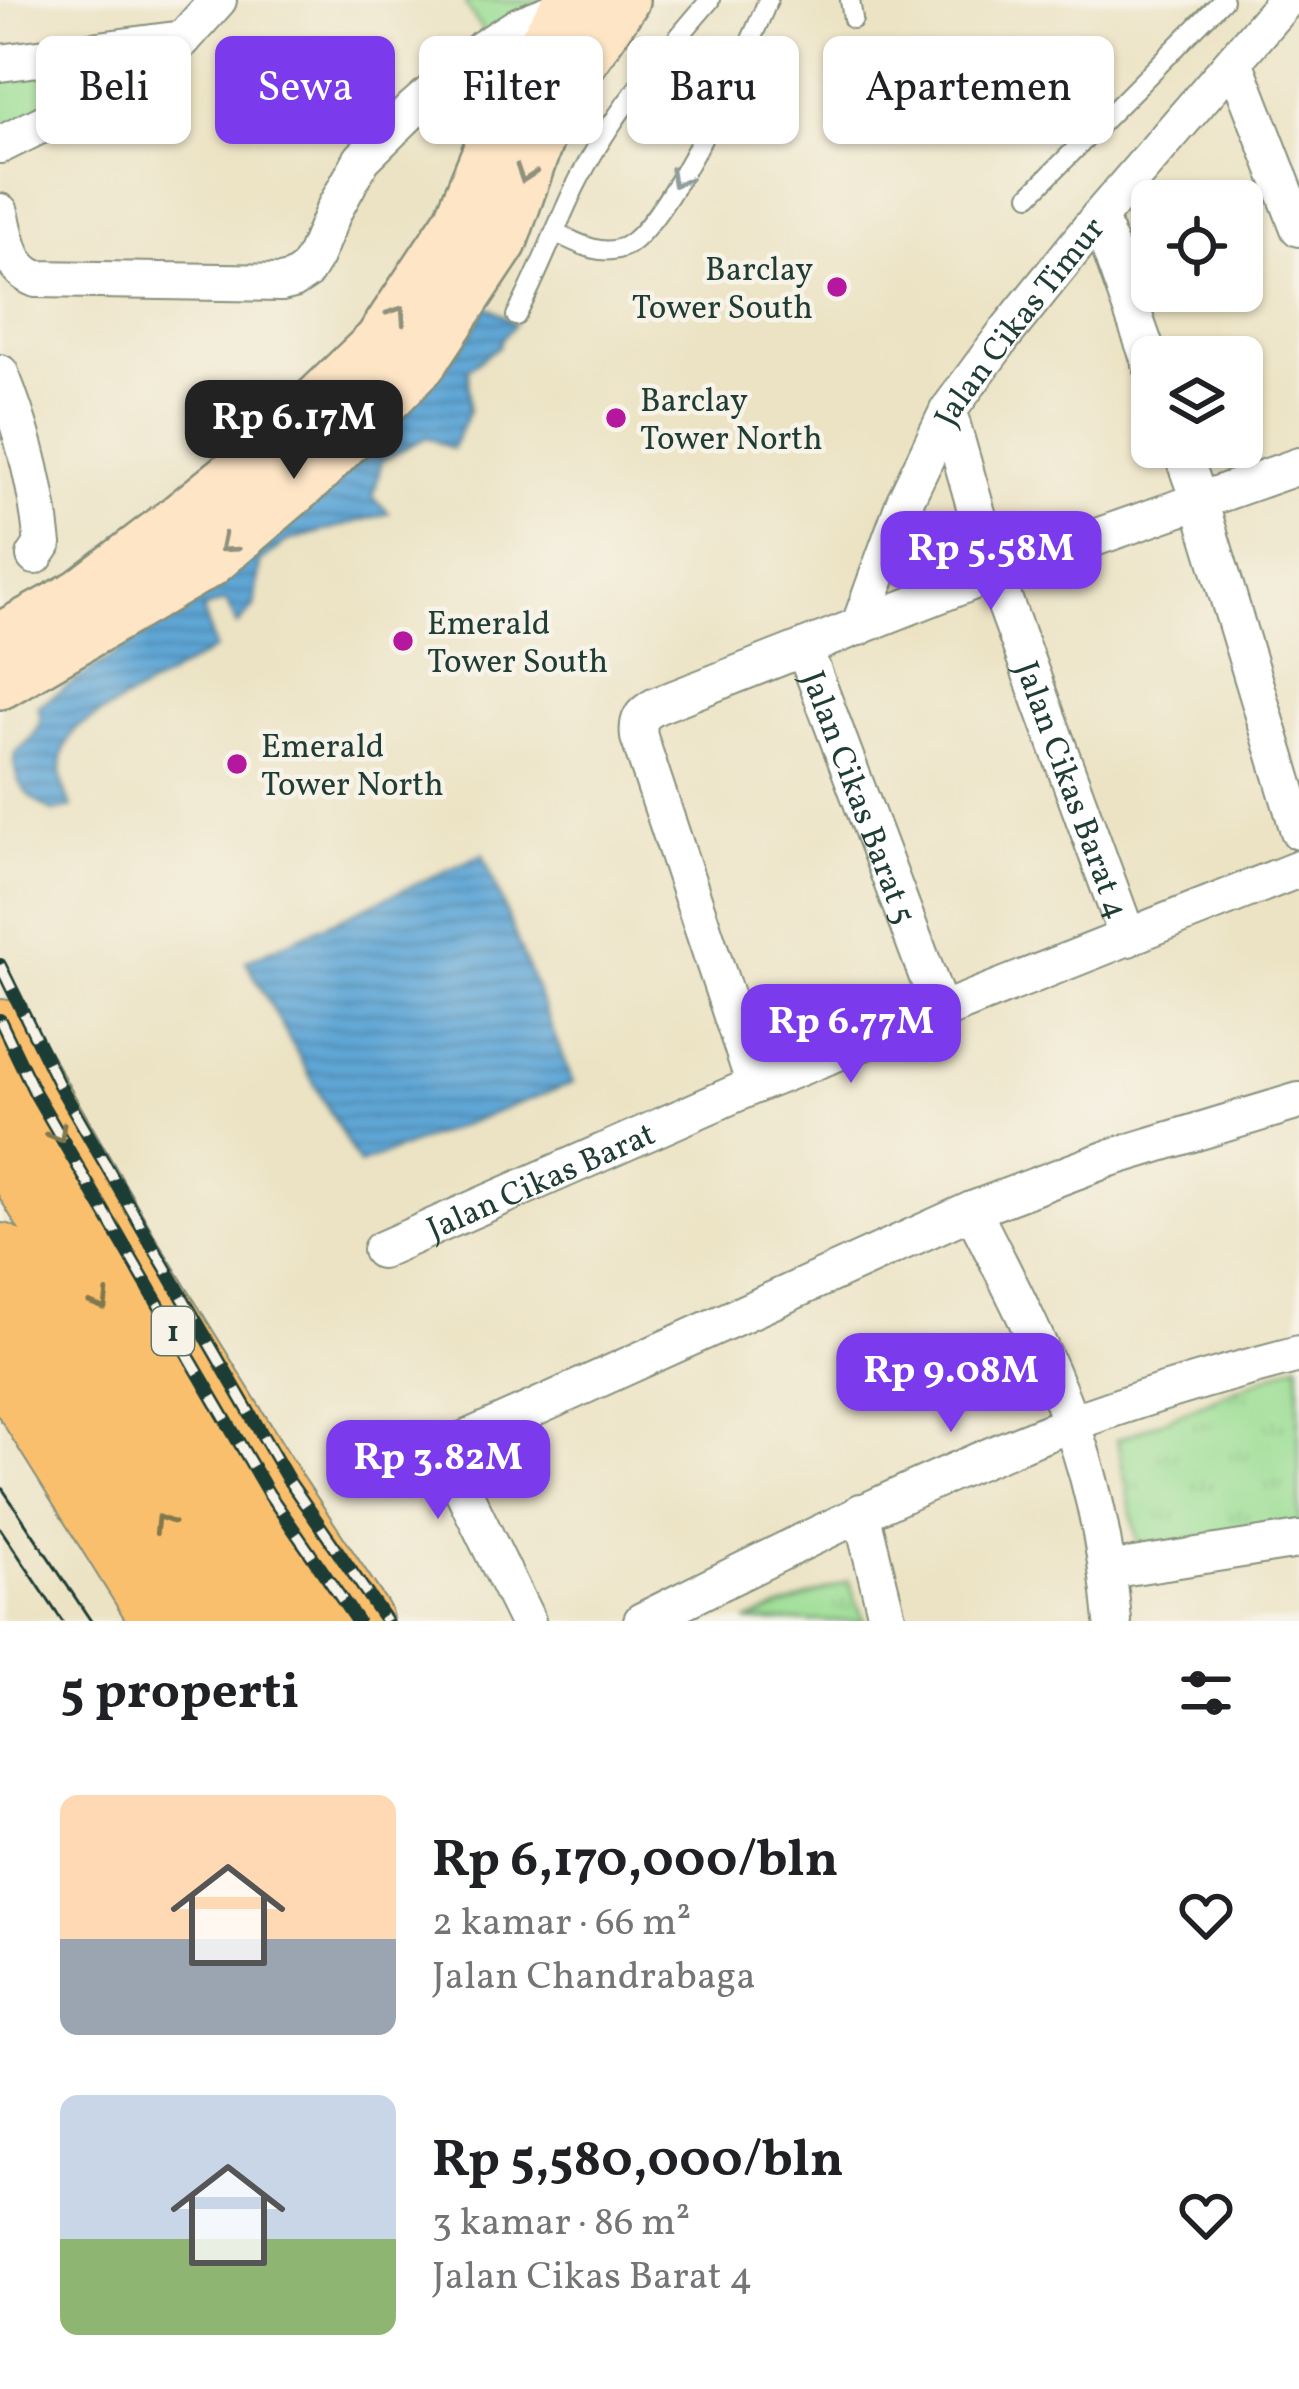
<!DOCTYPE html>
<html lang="id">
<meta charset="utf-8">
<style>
body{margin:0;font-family:Vollkorn,serif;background:#f6f6f6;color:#202124;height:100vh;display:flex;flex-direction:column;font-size:45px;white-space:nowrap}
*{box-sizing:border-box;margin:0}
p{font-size:39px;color:#757577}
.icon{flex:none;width:66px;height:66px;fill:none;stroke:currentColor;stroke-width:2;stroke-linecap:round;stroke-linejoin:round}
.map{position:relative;height:1621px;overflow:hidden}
.details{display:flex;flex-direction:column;background:#fff;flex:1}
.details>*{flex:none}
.top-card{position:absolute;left:36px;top:36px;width:1227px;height:108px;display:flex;gap:24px}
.controls{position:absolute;left:1131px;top:180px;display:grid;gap:24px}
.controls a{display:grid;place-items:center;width:132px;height:132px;border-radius:18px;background:#fff;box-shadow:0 3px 9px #0004;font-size:60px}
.price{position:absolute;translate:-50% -102px;padding:0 27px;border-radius:24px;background:#7c3aed;color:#fff;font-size:39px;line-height:78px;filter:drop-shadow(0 3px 6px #0008)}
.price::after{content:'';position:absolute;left:50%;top:72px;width:36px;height:27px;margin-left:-18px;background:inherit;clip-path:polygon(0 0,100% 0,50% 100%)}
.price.active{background:#222;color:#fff}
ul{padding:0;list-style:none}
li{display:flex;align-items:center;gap:36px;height:300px;padding:0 60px}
li span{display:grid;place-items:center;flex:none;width:336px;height:240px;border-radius:18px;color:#555}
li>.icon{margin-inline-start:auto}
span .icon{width:144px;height:144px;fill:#fffc;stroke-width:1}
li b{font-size:51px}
h2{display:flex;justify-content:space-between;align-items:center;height:144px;padding:0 60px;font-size:51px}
.pill{padding:0 42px;border-radius:18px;background:#fff;box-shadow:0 3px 9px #0004;font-size:42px;line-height:108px}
.pill.active{background:#7c3aed;color:#fff}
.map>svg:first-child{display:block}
.grass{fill:url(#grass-tufts);stroke:#5e8e64;stroke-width:3}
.water{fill:url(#water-rules);stroke:#3e7284;stroke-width:3}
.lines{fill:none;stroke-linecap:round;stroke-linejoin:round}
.lane-casing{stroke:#86907c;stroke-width:22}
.street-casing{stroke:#86907c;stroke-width:40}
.secondary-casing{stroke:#86907c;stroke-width:56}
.highway-casing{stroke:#86907c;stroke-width:70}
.lane{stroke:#fff;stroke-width:18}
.street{stroke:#fff;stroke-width:36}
.secondary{stroke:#fde5c5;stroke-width:51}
.highway{stroke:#f9bf6d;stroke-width:66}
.tram{stroke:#1f3d34;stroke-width:3}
.rail-casing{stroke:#1f3d34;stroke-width:14}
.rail{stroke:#f7f3e8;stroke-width:9;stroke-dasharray:27;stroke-linecap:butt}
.oneway{stroke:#8e917c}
.oneway2{stroke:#8f9e9a}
.oneway3{stroke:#81784e}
.poi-dot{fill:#b5179e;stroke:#f7f3e8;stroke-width:4.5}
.labels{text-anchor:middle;stroke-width:9;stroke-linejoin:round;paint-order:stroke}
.shield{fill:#f7f3e8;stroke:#60746a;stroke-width:3}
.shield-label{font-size:30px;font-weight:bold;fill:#1f3d34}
.poi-label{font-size:33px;fill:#1f3d34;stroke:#f7f3e8;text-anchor:start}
.street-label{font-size:33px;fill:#1f3d34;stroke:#f7f3e8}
</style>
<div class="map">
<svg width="1299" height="1621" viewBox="0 0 1299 1621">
<defs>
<pattern id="grass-tufts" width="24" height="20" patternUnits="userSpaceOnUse" patternTransform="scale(3)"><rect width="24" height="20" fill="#9dde95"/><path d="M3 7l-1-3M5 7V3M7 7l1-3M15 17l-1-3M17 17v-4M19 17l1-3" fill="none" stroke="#87bf81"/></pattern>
<pattern id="water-rules" width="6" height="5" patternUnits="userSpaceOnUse" patternTransform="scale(3)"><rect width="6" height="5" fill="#5ea6d5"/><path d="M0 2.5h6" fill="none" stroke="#4d88ae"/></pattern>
</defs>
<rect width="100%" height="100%" fill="#f7f3e8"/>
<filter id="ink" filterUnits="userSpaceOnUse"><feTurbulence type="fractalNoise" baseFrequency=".00833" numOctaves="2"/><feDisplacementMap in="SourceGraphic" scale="24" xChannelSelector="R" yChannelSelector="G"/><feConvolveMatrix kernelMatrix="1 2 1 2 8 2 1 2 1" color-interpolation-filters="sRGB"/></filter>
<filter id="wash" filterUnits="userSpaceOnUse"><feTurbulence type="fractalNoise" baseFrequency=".004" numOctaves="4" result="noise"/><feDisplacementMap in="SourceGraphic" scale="48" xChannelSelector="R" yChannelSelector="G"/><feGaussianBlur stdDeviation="2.7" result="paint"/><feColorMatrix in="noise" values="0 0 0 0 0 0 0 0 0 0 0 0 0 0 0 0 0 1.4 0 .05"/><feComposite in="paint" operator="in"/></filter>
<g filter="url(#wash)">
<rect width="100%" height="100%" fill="#ece3c4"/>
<!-- grass -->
<path class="grass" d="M469,0H571L491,43L465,4Z
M183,39L0,145V63Z
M1299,1363V1532L1138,1545L1117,1440Z
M848,1581L864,1621H746Z"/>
<!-- water -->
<path class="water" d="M487,306L515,324L502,338L499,346L468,369L469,411L452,449L427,437L382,460L373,497L389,513L287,541L260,562L254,607L237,625L226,601L203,609L215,649L76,728C56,754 57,780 72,807L54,812C27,796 13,788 15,753C29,742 47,726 38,706L116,654L432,377L470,335Z
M483,854L573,1083L359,1164L246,961Z"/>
</g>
<g filter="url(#ink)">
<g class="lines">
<defs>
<path id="lane" d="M850,0L853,19
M1030,195L1223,0
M556,233C577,243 602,258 626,246C668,223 748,50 768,0
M516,316C538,275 554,231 574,189C608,119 659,59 710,0"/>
<g id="street">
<path d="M1234,61L1299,228"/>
<path d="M0,63L183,39"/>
<path d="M0,145L140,76L183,39L218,0"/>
<path d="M0,212C7,239 8,268 36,279L281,283L293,280L305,272L315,256L334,210L362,159L414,108L482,49L520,25L564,8"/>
<path d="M1099,217L1152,367"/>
<path d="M0,373C22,427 37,487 43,544L35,556"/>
<path id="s1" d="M948,411L994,573L1128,938"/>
<path d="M1180,447L1199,500L1299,831"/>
<path id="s2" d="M859,627L905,501L948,411L1004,335L1099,217L1286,0"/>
<path id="s3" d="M804,648L941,1012"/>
<path d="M755,1085L639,737C637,720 641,714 656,706L994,573L1299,466"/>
<path d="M972,1210C1007,1279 1043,1348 1070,1421C1094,1484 1107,1554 1113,1621"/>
<path id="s4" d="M381,1250L755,1085L1299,869"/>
<path d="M861,1512L888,1621"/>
<path d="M1108,1570L1299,1540"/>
<path d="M527,1621L448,1460V1451L455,1444L972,1210L1110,1158L1299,1101"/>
<path d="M642,1621C783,1551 923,1480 1070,1424C1144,1396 1222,1374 1299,1354"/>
</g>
<path id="secondary" d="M0,639L82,594L179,520L280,438L380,342L460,221L510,100L571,0
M0,683L208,562L311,474L422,361L501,242L549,107L623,0"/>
<path id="highway" d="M0,1033L129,1259L274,1494L359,1621
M0,1128L29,1181L217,1495L300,1621
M0,1257L80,1394L225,1621
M0,1355L166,1621"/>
</defs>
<!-- lane casing -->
<use href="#lane" class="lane-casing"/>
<!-- street casing -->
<use href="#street" class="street-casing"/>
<!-- secondary casing -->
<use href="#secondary" class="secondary-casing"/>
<!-- highway casing -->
<use href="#highway" class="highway-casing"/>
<!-- lane -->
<use href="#lane" class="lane"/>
<!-- street -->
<use href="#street" class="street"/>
<!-- secondary -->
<use href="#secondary" class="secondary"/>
<!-- highway -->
<use href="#highway" class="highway"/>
<!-- tram -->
<path class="tram" d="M0,1485L91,1621
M0,1528L62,1621"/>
<defs>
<path id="rail" d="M0,965L58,1083L289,1481L386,1621
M0,1020L35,1093L269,1494L357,1621"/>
</defs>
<!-- rail casing -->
<use href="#rail" class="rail-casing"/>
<!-- rail -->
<use href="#rail" class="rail"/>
</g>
<!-- one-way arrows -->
<defs><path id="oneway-chevron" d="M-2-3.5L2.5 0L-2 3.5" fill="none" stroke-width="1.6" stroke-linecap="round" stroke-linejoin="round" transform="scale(3)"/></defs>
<g class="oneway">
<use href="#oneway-chevron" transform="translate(525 174) rotate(109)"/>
<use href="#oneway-chevron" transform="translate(398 314) rotate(-56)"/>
<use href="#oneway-chevron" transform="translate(227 545) rotate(140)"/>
</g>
<use class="oneway2" href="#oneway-chevron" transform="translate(678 179) rotate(119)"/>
<g class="oneway3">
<use href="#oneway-chevron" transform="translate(58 1134) rotate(60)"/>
<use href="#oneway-chevron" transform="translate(101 1302) rotate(59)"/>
<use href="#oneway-chevron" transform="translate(162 1523) rotate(-122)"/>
</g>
</g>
<!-- markers -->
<g class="poi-dot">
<circle cx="837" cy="287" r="12"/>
<circle cx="616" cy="418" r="12"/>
<circle cx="403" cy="641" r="12"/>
<circle cx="237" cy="764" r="12"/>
</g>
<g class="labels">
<!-- shield labels -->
<rect class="shield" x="152" y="1307" width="42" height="48" rx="9"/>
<g class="shield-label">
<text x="173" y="1341">1</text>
</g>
<!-- poi labels -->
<g class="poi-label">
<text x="813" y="280" text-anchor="end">Barclay<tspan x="813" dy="38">Tower South</tspan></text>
<text x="640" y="411">Barclay<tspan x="640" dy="38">Tower North</tspan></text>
<text x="427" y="634">Emerald<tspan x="427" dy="38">Tower South</tspan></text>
<text x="261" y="757">Emerald<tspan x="261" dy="38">Tower North</tspan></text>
</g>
<!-- street labels -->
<g class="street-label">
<text dy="12" stroke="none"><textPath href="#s2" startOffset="348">Jalan Cikas Timur</textPath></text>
<text dy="12" stroke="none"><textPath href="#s1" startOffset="399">Jalan Cikas Barat 4</textPath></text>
<text dy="12" stroke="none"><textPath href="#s3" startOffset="159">Jalan Cikas Barat 5</textPath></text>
<text dy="12" stroke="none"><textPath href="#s4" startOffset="174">Jalan Cikas Barat</textPath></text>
</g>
</g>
</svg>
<div class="controls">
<a><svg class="icon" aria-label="locate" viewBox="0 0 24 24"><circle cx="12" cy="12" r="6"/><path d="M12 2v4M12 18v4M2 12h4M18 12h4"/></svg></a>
<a><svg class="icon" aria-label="layers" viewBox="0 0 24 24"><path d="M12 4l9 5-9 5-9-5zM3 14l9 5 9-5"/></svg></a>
</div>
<b class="price active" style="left:294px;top:482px">Rp 6.17M</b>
<b class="price" style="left:991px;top:613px">Rp 5.58M</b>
<b class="price" style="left:851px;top:1086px">Rp 6.77M</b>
<b class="price" style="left:951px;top:1435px">Rp 9.08M</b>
<b class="price" style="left:438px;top:1522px">Rp 3.82M</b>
<div class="top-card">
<a class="pill">Beli</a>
<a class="pill active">Sewa</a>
<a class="pill">Filter</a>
<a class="pill">Baru</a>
<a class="pill">Apartemen</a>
</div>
</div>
<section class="details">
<h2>5 properti<svg class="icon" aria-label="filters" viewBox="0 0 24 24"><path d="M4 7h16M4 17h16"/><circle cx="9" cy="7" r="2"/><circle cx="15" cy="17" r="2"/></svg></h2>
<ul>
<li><span style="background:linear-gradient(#ffd9b3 60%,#9aa5b1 0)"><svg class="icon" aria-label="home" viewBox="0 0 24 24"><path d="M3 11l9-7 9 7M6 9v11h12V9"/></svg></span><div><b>Rp 6,170,000/bln</b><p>2 kamar · 66 m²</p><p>Jalan Chandrabaga</p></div><svg class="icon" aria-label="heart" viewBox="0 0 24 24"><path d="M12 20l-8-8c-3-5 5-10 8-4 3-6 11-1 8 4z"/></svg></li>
<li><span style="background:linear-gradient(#c9d6e8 60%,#8fb573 0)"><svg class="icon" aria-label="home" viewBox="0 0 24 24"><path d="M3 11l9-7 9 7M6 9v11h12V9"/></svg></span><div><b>Rp 5,580,000/bln</b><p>3 kamar · 86 m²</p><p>Jalan Cikas Barat 4</p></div><svg class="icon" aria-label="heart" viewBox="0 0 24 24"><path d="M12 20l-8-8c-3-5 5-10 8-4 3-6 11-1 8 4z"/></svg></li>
</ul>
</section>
